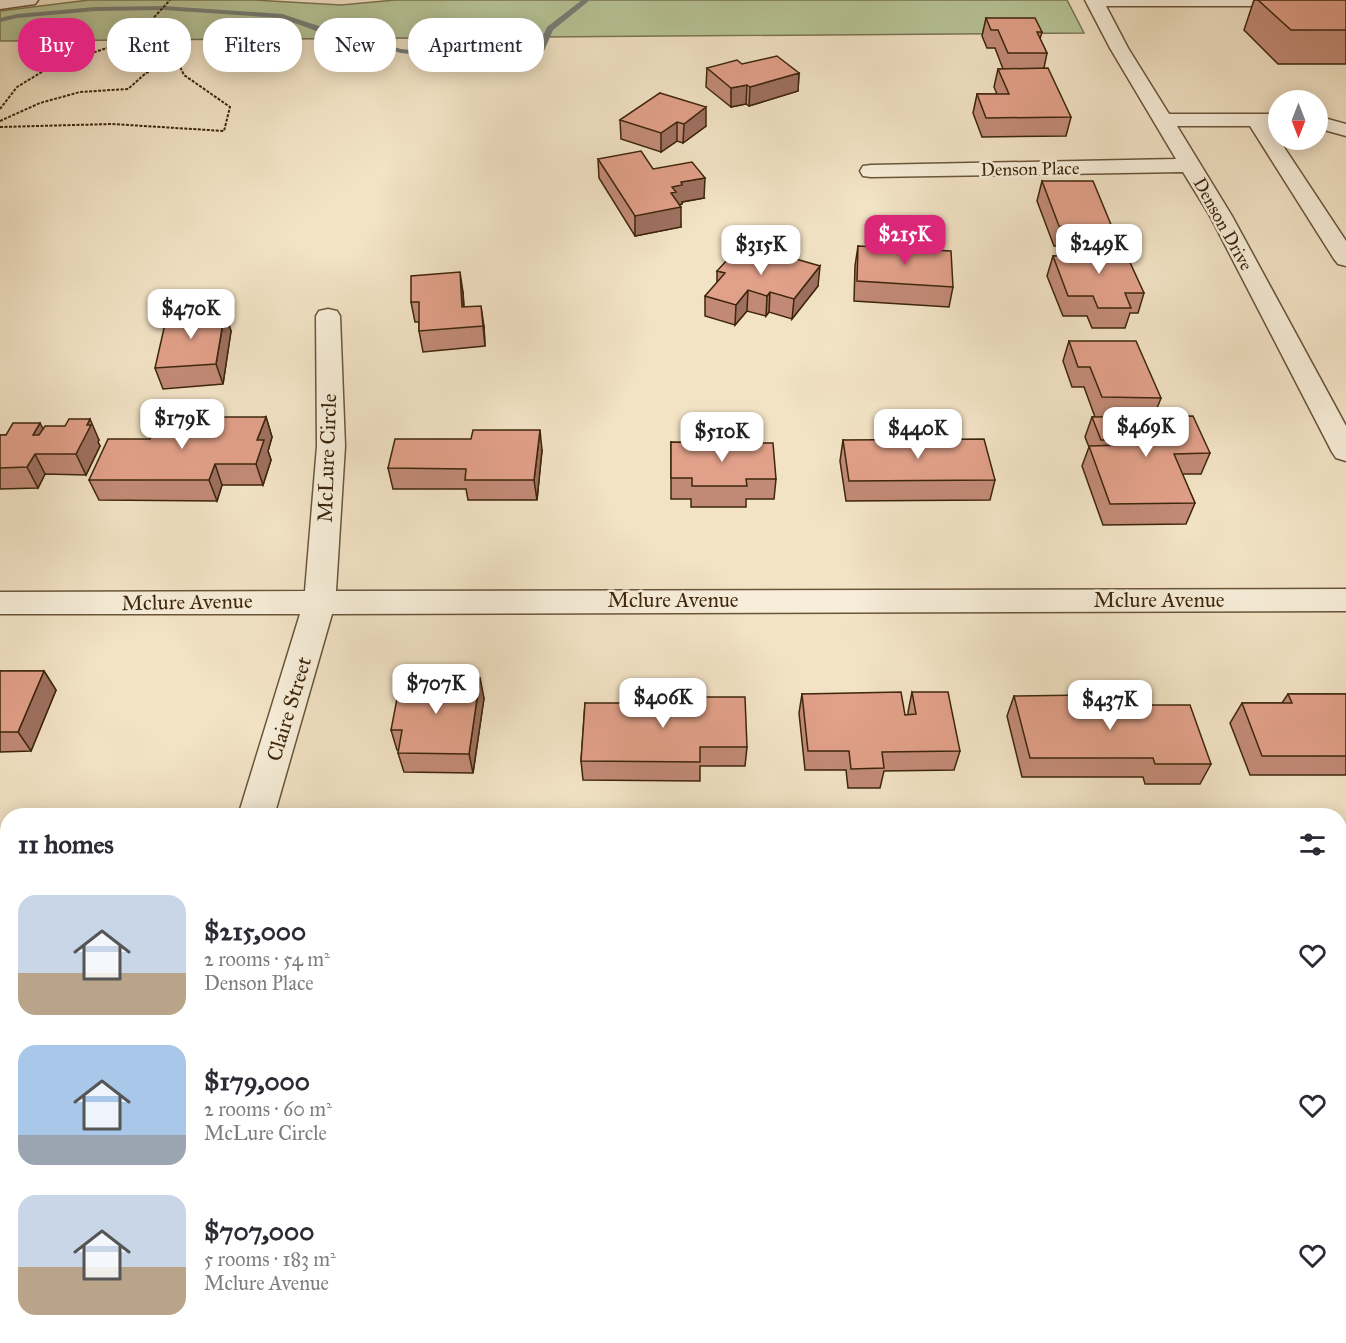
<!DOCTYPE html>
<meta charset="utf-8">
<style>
body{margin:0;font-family:"IM FELL Great Primer",serif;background:#f2f2f3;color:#2b2b33;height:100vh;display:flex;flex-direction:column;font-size:22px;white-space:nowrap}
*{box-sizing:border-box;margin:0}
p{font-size:20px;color:#7c7c81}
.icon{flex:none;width:33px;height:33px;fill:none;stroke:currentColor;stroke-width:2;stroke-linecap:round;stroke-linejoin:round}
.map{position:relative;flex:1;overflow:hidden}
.panel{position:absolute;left:0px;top:808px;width:1347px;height:536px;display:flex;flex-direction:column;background:#fff;border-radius:24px 24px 0 0;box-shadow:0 3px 15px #0003}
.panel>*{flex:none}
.banner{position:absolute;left:18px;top:18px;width:600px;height:54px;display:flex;gap:12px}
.needle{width:39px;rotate:180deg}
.controls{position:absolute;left:1268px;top:90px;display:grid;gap:12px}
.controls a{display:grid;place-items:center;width:60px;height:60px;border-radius:50%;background:#fff;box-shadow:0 3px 15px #0003;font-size:30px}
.price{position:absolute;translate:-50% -51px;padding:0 14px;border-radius:12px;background:#fff;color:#222;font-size:20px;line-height:39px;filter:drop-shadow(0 2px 3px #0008)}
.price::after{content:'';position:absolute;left:50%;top:36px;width:18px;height:14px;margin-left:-9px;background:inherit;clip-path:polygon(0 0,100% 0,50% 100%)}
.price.active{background:#db2777;color:#fff}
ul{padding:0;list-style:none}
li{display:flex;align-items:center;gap:18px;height:150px;padding:0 18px}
li span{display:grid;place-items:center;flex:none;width:168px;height:120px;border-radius:18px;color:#555}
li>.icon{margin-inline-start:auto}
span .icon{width:72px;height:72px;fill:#fffc;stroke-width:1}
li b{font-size:26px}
h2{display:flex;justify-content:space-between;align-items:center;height:72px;padding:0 18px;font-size:26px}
.tag{padding:0 21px;border-radius:24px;background:#fff;box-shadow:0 3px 15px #0003;font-size:21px;line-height:54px}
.tag.active{background:#db2777;color:#fff}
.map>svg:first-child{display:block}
.green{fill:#b7c497;stroke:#7a7552;stroke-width:1.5}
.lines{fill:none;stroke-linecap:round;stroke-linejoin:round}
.stream{fill:#787f77;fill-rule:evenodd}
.minor-casing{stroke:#6a553a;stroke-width:3}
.path{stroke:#3d260c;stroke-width:2;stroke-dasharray:3 1.5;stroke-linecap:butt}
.minor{fill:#f7edd9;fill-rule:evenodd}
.wall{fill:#c28a76;stroke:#3d260c;stroke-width:1.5}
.shaded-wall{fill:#9e7060;stroke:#3d260c;stroke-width:1.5}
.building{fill:#e1a089;stroke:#3d260c;stroke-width:1.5}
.labels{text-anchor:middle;stroke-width:5;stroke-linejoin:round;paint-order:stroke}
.far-street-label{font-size:18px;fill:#3d260c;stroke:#f7edd9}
.street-label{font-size:21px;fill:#3d260c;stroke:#f7edd9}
</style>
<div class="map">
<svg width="1346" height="1343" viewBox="0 0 1346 1343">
<rect width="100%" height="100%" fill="#f2e3c5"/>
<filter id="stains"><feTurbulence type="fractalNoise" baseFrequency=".00333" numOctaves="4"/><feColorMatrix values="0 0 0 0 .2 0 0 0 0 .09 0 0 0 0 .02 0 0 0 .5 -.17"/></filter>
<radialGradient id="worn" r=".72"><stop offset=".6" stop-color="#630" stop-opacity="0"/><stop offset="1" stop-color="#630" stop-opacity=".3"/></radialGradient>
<!-- green -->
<path class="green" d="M89,0H254L341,5L395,0H1067L1084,33L0,41V11Z"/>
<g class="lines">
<!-- stream -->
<path class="stream" d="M582,0H590L553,30L544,51L486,62L401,53L322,33L281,18L164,10L95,11L17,18L0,22V18L17,14L95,7L164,6L282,14L328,29L401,49L486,58L538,47L547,27Z"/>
<defs>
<path id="minor" d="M0,0H38L35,4L0,9Z
M1085,0H1346V6H1106L1128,48L1169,114H1278V126H1270L1346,241V266L1338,264L1334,259L1250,126H1177L1232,216L1346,426V461L1336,458L1332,452L1210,216L1183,172L871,177L863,176L860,171L863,166L871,165L1176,159L1110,48Z
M1317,116L1346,124V136L1317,128Z
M328,309L337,311L340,316L345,446L336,591L1346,589V611L332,614L274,816H238L300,614H0V592L305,591L317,446L316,316L319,311Z
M90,1336H138L136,1343H88Z"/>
</defs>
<!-- minor casing -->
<use href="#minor" class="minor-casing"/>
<!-- path -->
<path class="path" d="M0,109L17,87L50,67L134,39L170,0
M0,121L40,103L80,92L128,89L146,73L176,60
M0,127L112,124L224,131L230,107L184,75L172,50L178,42L179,31L144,29"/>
<!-- minor -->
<use href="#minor" class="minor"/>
</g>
<!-- wall -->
<path class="wall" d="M1254,0H1346V64H1278L1244,30Z
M986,18L1042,32L1040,39L1047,53L1044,68L1071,117L1066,136L982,137L973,113L977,94H997L994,87L998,69H1003L995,48H987L982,36Z
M742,64L799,73L798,91L749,106L746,104L731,107L706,87L707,68Z
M660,93L706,126L683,143L677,141L661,152L621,139L620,120Z
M598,159L653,169L704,198L682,202V204L679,205L681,227L635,236L599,178Z
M1042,181L1112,227L1106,245L1144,293L1138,313H1130L1125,328H1092L1087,316H1063L1047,276L1053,256H1068L1071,246H1054L1037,201Z
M858,246L953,287L949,307L854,301L855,266Z
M717,271L818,286L792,319L769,312L766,316L747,311L735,325L705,316V296L717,283Z
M463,292L464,307L484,326L485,346L423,352L419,331V322H415L411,302Z
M231,331L223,384L163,389L155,368Z
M1069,341L1161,398L1154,416L1210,453L1201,474H1182L1195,503L1186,524L1103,525L1082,466L1089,447L1085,437L1092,417H1095L1084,387H1072L1063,361Z
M266,417L272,437L268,451L271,460L263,485H222L217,501L99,500L89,480L150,439Z
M43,429L99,440L98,442L100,446L86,475L45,474L38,488L0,489V435H6Z
M843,440L995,480L990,500L846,501L840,461Z
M671,442L776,479L774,499H746V507H691V499H671Z
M542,450L537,500H468L466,489H393L388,468Z
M0,671H44L56,690L31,751L0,752Z
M912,692L960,751L954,770L884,771L880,788H848L846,770H805L799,713L802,694L905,715H908V712Z
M1288,694H1346V775H1250L1230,723L1242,703H1282Z
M1014,696L1211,764L1200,784H1145L1143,777H1022L1007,716Z
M484,698L473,773L404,772L398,753L399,750H397L391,730Z
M585,703L747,747L745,766H700V781L583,780L581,761Z
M0,914H8V1042H0Z"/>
<!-- shaded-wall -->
<path class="shaded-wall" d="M799,73L798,91L749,106L750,87Z
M747,85L746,104L731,107V88Z
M706,107V126L683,143L684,124Z
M677,122V141L661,152V133Z
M705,178L704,198L682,202V204L676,206L681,207V227L635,236V216L672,187L681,182Z
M820,266L818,286L792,319L794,299Z
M460,272L463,292L465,327L462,307Z
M748,290L747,311L735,325L736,305Z
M770,292L769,312L766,316L767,296Z
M481,306L484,326L485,346Z
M225,311L231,331L223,384L216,364Z
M266,417L272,437L268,451L271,460L263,485L256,464L257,440Z
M90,419L99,440L98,442L100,446L86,475L76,454L87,425Z
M40,423L51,444L33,435Z
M540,430L542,450L537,500L534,480Z
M35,454L45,474L38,488L27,467Z
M215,464L222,485L217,501L209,480Z
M44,671L56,690L31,751L18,732Z
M480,678L484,698L473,773L469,754Z
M8,985V1041L0,1034V1005Z"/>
<!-- building -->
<path class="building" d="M1258,0H1346V30H1291Z
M986,18H1035L1042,32H1037L1047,53H1008L998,30H991Z
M777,56L799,73L750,87L747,85L731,88L707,68L737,60L742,64Z
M1048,68L1071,117L986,118L977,94H1009L998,69Z
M660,93L706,107L684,124L677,122L661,133L620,120Z
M641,151L653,169L692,162L705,178L681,182L682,185L672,187L676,192L671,193L681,207L635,216L598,159Z
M1042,181H1093L1112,227L1059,226Z
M1122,245L1144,293H1125L1131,308H1098L1093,296H1068L1053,256H1076L1071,246Z
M858,246L951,251L953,287L857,281Z
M738,248L776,258L779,254L820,266L794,299L770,292L767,296L748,290L736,305L705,296L725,273L717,271Z
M460,272L462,307L481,306L483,326L419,331V302H411V276Z
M225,311L216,364L155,368L167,315Z
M1069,341H1136L1161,398L1102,397L1090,367H1078Z
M1193,416L1210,453L1174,454L1195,503L1110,504L1089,446L1126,445L1124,440H1101L1092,417Z
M160,417H266L257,440H264L256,464H215L209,480H89L108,439H150Z
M69,419H90L87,425H91L76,454H35L27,467L0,468V435H6L13,423H40L33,435H39L45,426H65Z
M473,430H540L534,480H465L466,469L388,468L395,439H471Z
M984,439L995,480L849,481L843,440Z
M671,442L773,443L776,479H746L747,486H692V478H671Z
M0,671H44L18,732H0Z
M401,678H480L469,754L398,753L402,730H391Z
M901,692L905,715L916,714L912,692H948L960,751L882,752L884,768L851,769L849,751H808L802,694Z
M1288,694H1346V756H1262L1242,703H1292Z
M1086,695L1088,705H1190L1211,764H1155L1153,758H1030L1014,696Z
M661,697H745L747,747H700V762L581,761L585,703H661Z
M0,914H8V985L0,1005Z
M956,1336H1050L1045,1343H951Z"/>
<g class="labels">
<!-- far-street labels -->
<g class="far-street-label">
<text transform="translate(1030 169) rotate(-1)" y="6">Denson Place</text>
<text transform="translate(1223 224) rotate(61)" y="6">Denson Drive</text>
</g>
<!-- street labels -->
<g class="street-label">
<text transform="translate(327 458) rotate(-88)" y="7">McLure Circle</text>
<text x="673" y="607">Mclure Avenue</text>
<text x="1159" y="607">Mclure Avenue</text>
<text transform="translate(187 602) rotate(-1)" y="7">Mclure Avenue</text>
<text transform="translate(289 709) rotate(-73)" y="7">Claire Street</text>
</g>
</g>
<rect width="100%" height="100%" filter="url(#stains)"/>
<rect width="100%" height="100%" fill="url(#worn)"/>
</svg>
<div class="controls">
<a><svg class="needle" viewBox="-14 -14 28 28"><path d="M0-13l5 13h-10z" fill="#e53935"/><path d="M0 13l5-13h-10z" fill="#7c7c81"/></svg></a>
</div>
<b class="price active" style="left:905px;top:266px">$215K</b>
<b class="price" style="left:1099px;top:275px">$249K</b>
<b class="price" style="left:761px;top:276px">$315K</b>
<b class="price" style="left:191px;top:340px">$470K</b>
<b class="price" style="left:182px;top:450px">$179K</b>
<b class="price" style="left:1146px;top:458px">$469K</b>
<b class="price" style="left:918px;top:460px">$440K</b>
<b class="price" style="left:722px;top:463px">$510K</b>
<b class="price" style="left:436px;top:715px">$707K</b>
<b class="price" style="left:663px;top:729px">$406K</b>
<b class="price" style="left:1110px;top:731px">$437K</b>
<div class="banner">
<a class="tag active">Buy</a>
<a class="tag">Rent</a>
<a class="tag">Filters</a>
<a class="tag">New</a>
<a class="tag">Apartment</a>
</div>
<section class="panel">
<h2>11 homes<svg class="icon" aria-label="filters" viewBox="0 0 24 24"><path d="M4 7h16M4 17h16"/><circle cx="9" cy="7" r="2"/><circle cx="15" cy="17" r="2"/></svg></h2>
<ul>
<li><span style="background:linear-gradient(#c9d6e8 65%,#b9a48a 0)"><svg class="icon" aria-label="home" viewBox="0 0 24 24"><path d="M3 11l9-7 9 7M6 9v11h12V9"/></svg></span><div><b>$215,000</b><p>2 rooms · 54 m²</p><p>Denson Place</p></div><svg class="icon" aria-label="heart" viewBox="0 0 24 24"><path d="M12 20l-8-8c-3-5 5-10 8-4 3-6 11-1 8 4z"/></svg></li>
<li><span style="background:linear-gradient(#a9c7e8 75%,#9aa5b1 0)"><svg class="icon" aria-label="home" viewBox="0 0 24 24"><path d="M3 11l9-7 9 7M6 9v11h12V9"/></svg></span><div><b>$179,000</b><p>2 rooms · 60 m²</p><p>McLure Circle</p></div><svg class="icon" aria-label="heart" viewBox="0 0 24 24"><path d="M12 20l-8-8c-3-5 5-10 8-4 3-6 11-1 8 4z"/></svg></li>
<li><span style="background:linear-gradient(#c9d6e8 60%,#b9a48a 0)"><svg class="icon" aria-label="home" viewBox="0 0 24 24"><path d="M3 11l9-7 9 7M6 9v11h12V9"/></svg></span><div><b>$707,000</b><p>5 rooms · 183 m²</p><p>Mclure Avenue</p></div><svg class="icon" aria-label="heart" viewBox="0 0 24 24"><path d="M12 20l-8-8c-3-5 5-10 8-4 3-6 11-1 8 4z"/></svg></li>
</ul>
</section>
</div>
